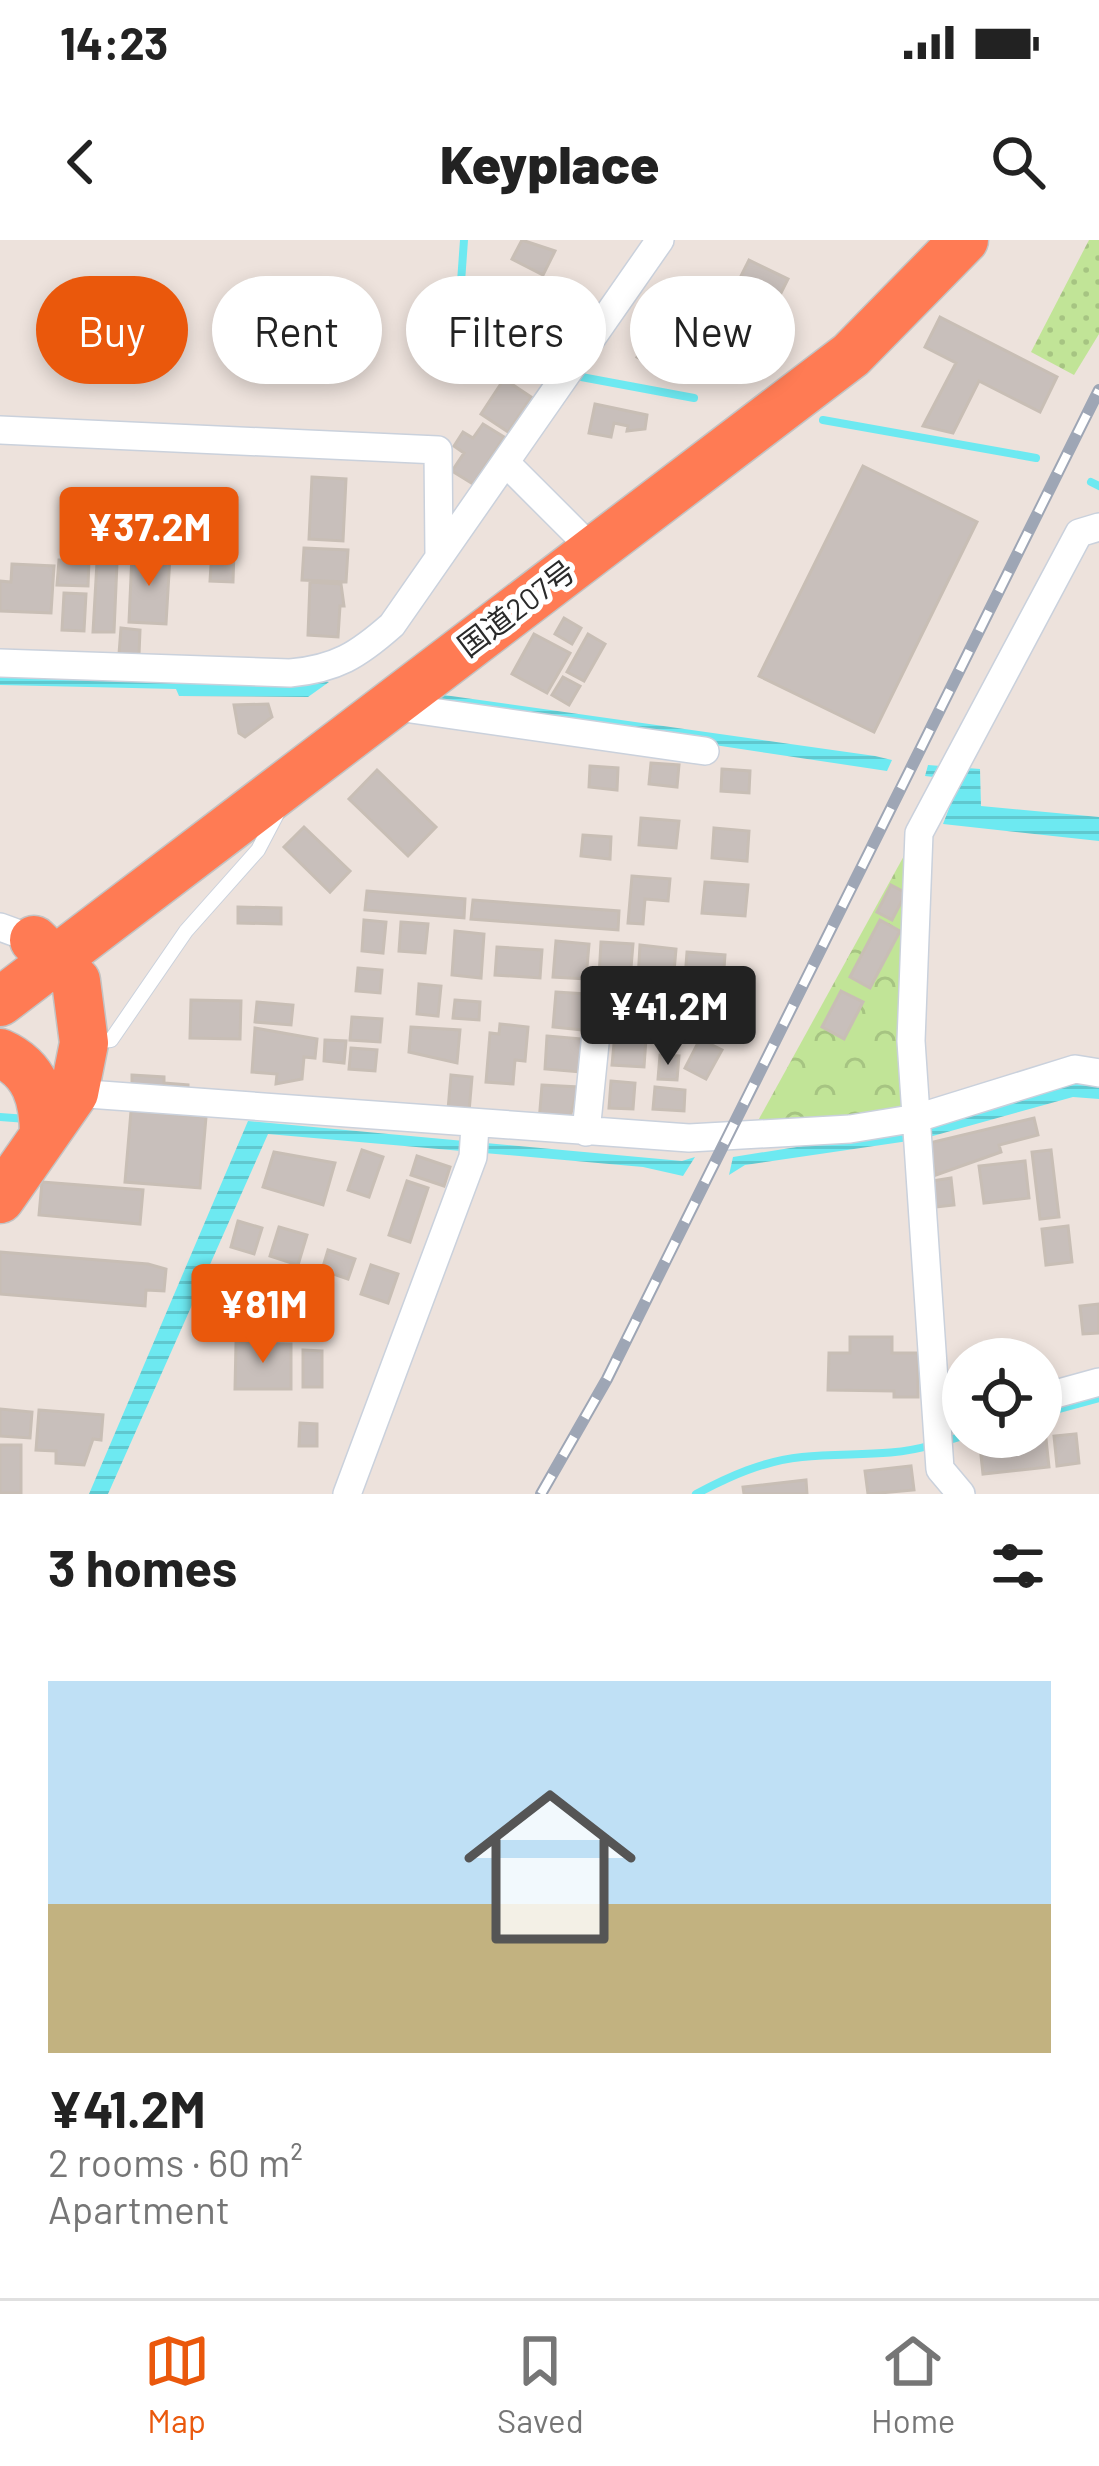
<!DOCTYPE html>
<meta charset="utf-8">
<style>
body{margin:0;font-family:Barlow,"Noto Sans JP",sans-serif;background:#f6f6f6;color:#222;height:100vh;display:flex;flex-direction:column;font-size:45px;white-space:nowrap}
*{box-sizing:border-box;margin:0}
p{font-size:39px;color:#767676}
.icon{flex:none;width:66px;height:66px;fill:none;stroke:currentColor;stroke-width:2;stroke-linecap:round;stroke-linejoin:round}
.map{position:relative;height:1254px;overflow:hidden}
.panel{display:flex;flex-direction:column;background:#fff;flex:1}
.panel>*{flex:none}
.top-card{position:absolute;left:36px;top:36px;width:1029px;height:108px;display:flex;gap:24px}
.tools{position:absolute;left:942px;top:1098px;display:grid;gap:24px}
.tools a{display:grid;place-items:center;width:120px;height:120px;border-radius:50%;background:#fff;box-shadow:0 6px 18px #0003;font-size:60px}
.price{position:absolute;translate:-50% -102px;padding:0 27px;border-radius:12px;background:#ea580c;color:#fff;font-size:39px;line-height:78px;filter:drop-shadow(0 3px 6px #0008)}
.price::after{content:'';position:absolute;left:50%;top:72px;width:36px;height:27px;margin-left:-18px;background:inherit;clip-path:polygon(0 0,100% 0,50% 100%)}
.price.current{background:#222;color:#fff}
ul{padding:0;list-style:none}
li{display:grid;align-content:center;gap:24px;height:636px;padding:0 48px}
li+li{border-top:3px solid #e0e0e0}
li span{display:grid;place-items:center;height:372px;border-radius:0px;color:#555}
li>.icon{margin-inline-start:auto}
span .icon{width:216px;height:216px;fill:#fffc;stroke-width:1}
li b{font-size:51px}
h2{display:flex;justify-content:space-between;align-items:center;height:144px;padding:0 48px;font-size:51px}
.chip{padding:0 42px;border-radius:54px;background:#fff;box-shadow:0 6px 18px #0003;font-size:42px;line-height:108px}
.chip.current{background:#ea580c;color:#fff}
.status{display:flex;justify-content:space-between;align-items:center;height:84px;padding:0 60px;background:#fff;direction:ltr}
.status svg{height:33px;fill:currentColor}
header{display:flex;justify-content:space-between;align-items:center;height:156px;padding:0 48px;background:#fff;font-size:54px;font-weight:800}
.dock{display:flex;justify-content:space-around;align-items:center;height:168px;border-top:3px solid #e0e0e0;background:#fff;font-size:33px;color:#767676}
.dock a{display:grid;justify-items:center;gap:6px}
.dock .current{color:#ea580c}
.map>svg:first-child{display:block}
.grass{fill:url(#grass-dots)}
.park{fill:url(#park-crowns)}
.water{fill:url(#water-rules)}
.lines{fill:none;stroke-linecap:round;stroke-linejoin:round}
.stream{stroke:#6de9f1;stroke-width:8}
.building{fill:#c8bfbb;stroke:#c8beb5;stroke-width:3}
.lane-casing{stroke:#cad1dc;stroke-width:16}
.street-casing{stroke:#cad1dc;stroke-width:30}
.highway-casing{stroke:#c3c3c3;stroke-width:51}
.lane{stroke:#fff;stroke-width:14}
.street{stroke:#fff;stroke-width:27}
.highway{stroke:#ff7b54;stroke-width:48}
.rail-casing{stroke:#9ea6b5;stroke-width:12}
.rail{stroke:#fff;stroke-width:8;stroke-dasharray:22;stroke-linecap:butt}
.labels{text-anchor:middle;stroke-width:10;stroke-linejoin:round;paint-order:stroke}
.street-label{font-size:30px;fill:#2a2a2a;stroke:#fff}
</style>
<div class="status"><b>14:23</b><svg viewBox="0 0 49 12"><path d="M0 12V9h3v3zM5 12V6h3v6zM10 12V3h3v9zM15 12V0h3v12zM26 1h20v11H26zM47 4h2v5h-2z"/></svg></div>
<header><svg class="icon" aria-label="back" viewBox="0 0 24 24"><path d="M15 5l-7 7 7 7"/></svg>Keyplace<svg class="icon" aria-label="search" viewBox="0 0 24 24"><circle cx="10" cy="10" r="6"/><path d="M15 15l6 6"/></svg></header>
<div class="map">
<svg width="1099" height="1254" viewBox="0 0 1099 1254">
<defs>
<pattern id="grass-dots" width="8" height="8" patternUnits="userSpaceOnUse" patternTransform="scale(3)"><rect width="8" height="8" fill="#c1e497"/><path d="M2 2h.1M6 6h.1" fill="none" stroke="#a6c482" stroke-width="1.8" stroke-linecap="round"/></pattern>
<pattern id="park-crowns" width="20" height="18" patternUnits="userSpaceOnUse" patternTransform="scale(3)"><rect width="20" height="18" fill="#c1e497"/><path d="M2 6a3 3 0 1 1 6 0M12 15a3 3 0 1 1 6 0" fill="none" stroke="#a6c482"/></pattern>
<pattern id="water-rules" width="6" height="5" patternUnits="userSpaceOnUse" patternTransform="scale(3)"><rect width="6" height="5" fill="#6de9f1"/><path d="M0 2.5h6" fill="none" stroke="#5fc8cf"/></pattern>
</defs>
<rect width="100%" height="100%" fill="#ede2dc"/>
<!-- grass -->
<path class="grass" d="M1089,0H1099V94L1074,135L1031,112Z"/>
<!-- park -->
<path class="park" d="M916,594L909,870L754,888Z"/>
<!-- water -->
<path class="water" d="M0,435L324,441L329,442L308,457L179,456L176,449L0,445Z
M444,455L875,516L892,520L887,531L436,463Z
M928,525L980,529L981,566L1099,577V601L943,584L960,540L925,536Z
M1082,841L1099,845V859L1073,857L922,899L745,925L729,935L733,917L916,888Z
M248,881L682,921L695,917L683,936L643,927L268,894L108,1254H89Z"/>
<g class="lines">
<!-- stream -->
<path class="stream" d="M464,0L455,126L561,135
M576,136L694,158
M823,180L1036,218
M1091,242L1099,246
M0,877L27,879
M1041,1174L1099,1158
M946,1201L963,1196
M696,1254C730,1236 763,1221 802,1217C847,1212 887,1218 932,1205"/>
</g>
<!-- building -->
<path class="building" d="M522,0L555,11L543,35L512,19Z
M749,20L788,39L769,77L739,62L732,77L723,72Z
M940,77L1057,137L1040,172L979,141L953,193L923,186L956,123L925,107Z
M654,84L692,104L675,137L637,117Z
M472,91H483L482,108H496V119L470,117Z
M505,98L551,100L549,121L504,119Z
M504,139L531,157L508,192L481,174Z
M595,164L647,175L645,189L627,191L628,186L614,183L611,197L589,193Z
M483,184L504,197L473,244L452,231L464,213L454,206L463,192L473,198Z
M863,226L977,282L874,492L759,436Z
M312,237L346,239L343,301L309,299Z
M126,266L176,268L174,310L124,307Z
M304,308L348,310L346,342L302,340Z
M212,310L234,311L233,342L210,341Z
M132,314L170,316L166,384L129,382Z
M59,320L89,321L88,346L57,345Z
M97,322L117,323L114,392H93Z
M12,324L54,326L51,373L0,371V341L11,342Z
M310,342L341,344L344,366H340L338,397L308,395Z
M64,353L86,354L84,391L62,390Z
M564,378L581,388L572,404L555,394Z
M121,388L140,390L139,415L119,414Z
M534,394L570,413L547,453L512,434Z
M588,394L605,404L584,441L567,432Z
M563,437L580,446L569,465L552,455Z
M268,464L272,477L245,497L239,493L234,465Z
M651,523L679,525L677,547L649,544Z
M590,526L618,528L617,550L589,547Z
M722,529L750,531L749,553L721,551Z
M377,530L436,587L408,616L349,559Z
M641,578L679,581L676,608L639,605Z
M304,587L350,631L330,652L284,607Z
M714,588L749,591L747,621L712,618Z
M583,595L611,597L610,619L581,616Z
M632,636L670,639L668,661L645,659L643,684L628,683Z
M705,642L748,645L745,676L702,673Z
M891,645L906,653L892,680L877,672Z
M367,651L465,659L464,678L365,670Z
M473,660L619,671L618,690L471,679Z
M238,667L281,668V684L238,683Z
M364,680L386,682L383,713L362,711Z
M880,680L900,691L870,748L850,737Z
M401,682L428,684L425,713L399,711Z
M455,691L484,694L481,738L452,735Z
M556,701L589,704L586,739L553,737Z
M601,702L633,704L630,740L599,737Z
M640,705L676,709L673,743L638,740Z
M497,707L542,710L540,738L495,735Z
M687,712L725,715L723,742L685,739Z
M358,728L382,730L380,753L356,751Z
M419,744L441,746L438,776L417,774Z
M841,751L863,762L844,799L822,787Z
M556,752L586,754L583,790L553,787Z
M191,760L241,761L240,799L190,798Z
M455,760L480,762L479,780L453,778Z
M257,762L293,765L291,785L255,782Z
M352,777L382,779L380,802L350,800Z
M616,782L647,785L644,827L612,825Z
M500,784L528,787L525,821L515,820L513,844L486,842L490,793L499,794Z
M411,787L460,790L457,823L409,812Z
M255,788L317,799L315,818L304,817L302,839L276,844L277,834L252,832Z
M547,796L583,799L580,832L545,829Z
M700,799L722,810L706,839L685,828Z
M325,800L346,801L344,823L324,821Z
M351,808L377,810L375,831L349,829Z
M660,815L679,816L677,840L658,839Z
M132,835L164,837V843L188,845V853L132,849Z
M451,835L472,837L469,872L448,870Z
M611,841L635,843L633,869L609,868Z
M542,845L578,847L568,885L539,882Z
M655,847L685,850L684,871L653,869Z
M131,871L206,877L200,948L125,942Z
M1034,878L1038,895L999,905L1001,912L936,935L929,903Z
M362,910L383,917L369,957L348,950Z
M1051,910L1059,977L1040,979L1032,912Z
M274,912L335,923L323,965L263,947Z
M417,916L450,927L444,946L411,935Z
M1025,921L1029,958L984,963L979,926Z
M951,938L954,965L935,967L932,941Z
M407,941L428,948L410,1002L389,995Z
M42,942L143,950L140,984L39,975Z
M238,981L262,988L254,1014L231,1007Z
M1068,986L1072,1022L1046,1025L1042,989Z
M279,987L307,995L298,1025L270,1016Z
M328,1010L355,1019L348,1039L322,1030Z
M0,1012L148,1024L166,1029L164,1051L146,1050L145,1066L0,1054Z
M371,1025L398,1034L388,1063L361,1054Z
M1099,1064V1093L1083,1094L1080,1066Z
M850,1097H892V1113H918V1157H894V1151L828,1150L829,1113H850Z
M236,1103L291,1104V1149H235Z
M303,1110L322,1111V1147H303Z
M0,1169L32,1172L30,1198L0,1196Z
M39,1170L103,1175L101,1200L93,1199L84,1225L56,1223V1211L36,1210Z
M300,1183L317,1184V1206H299Z
M1076,1194L1079,1223L1057,1226L1054,1196Z
M1046,1199L1049,1227L983,1234L980,1206Z
M0,1205H21V1253H0Z
M911,1226L914,1250L868,1254L865,1231Z
M806,1240L807,1254H744L743,1247Z"/>
<g class="lines">
<defs>
<path id="lane" d="M93,802L111,800L186,691L258,610L278,572"/>
<path id="street" d="M0,190L438,210L439,314
M508,225L594,311
M0,423L290,433C336,429 358,415 392,385L660,0
M390,466L705,511
M0,687L33,699
M74,853L689,898L850,889L917,878L1075,829L1099,833
M586,892L600,754L728,766
M1041,1158L1099,1142
M347,1254L473,917L475,886
M961,1254L940,1229L911,801L919,593L1079,293L1099,287"/>
<path id="highway" d="M0,762L851,115L964,0
M0,813C36,829 44,859 44,896
M0,959L74,853L84,803L76,741L34,700"/>
</defs>
<!-- lane casing -->
<use href="#lane" class="lane-casing"/>
<!-- street casing -->
<use href="#street" class="street-casing"/>
<!-- highway casing -->
<use href="#highway" class="highway-casing"/>
<!-- lane -->
<use href="#lane" class="lane"/>
<!-- street -->
<use href="#street" class="street"/>
<!-- highway -->
<use href="#highway" class="highway"/>
<defs>
<path id="rail" d="M541,1254L607,1139L1099,150"/>
</defs>
<!-- rail casing -->
<use href="#rail" class="rail-casing"/>
<!-- rail -->
<use href="#rail" class="rail"/>
</g>
<g class="labels">
<!-- street labels -->
<g class="street-label">
<text transform="translate(517 369) rotate(-37)" y="10">国道207号</text>
</g>
</g>
</svg>
<div class="tools">
<a><svg class="icon" aria-label="locate" viewBox="0 0 24 24"><circle cx="12" cy="12" r="6"/><path d="M12 2v4M12 18v4M2 12h4M18 12h4"/></svg></a>
</div>
<b class="price" style="left:149px;top:349px">¥37.2M</b>
<b class="price current" style="left:668px;top:828px">¥41.2M</b>
<b class="price" style="left:263px;top:1126px">¥81M</b>
<div class="top-card">
<a class="chip current">Buy</a>
<a class="chip">Rent</a>
<a class="chip">Filters</a>
<a class="chip">New</a>
</div>
</div>
<section class="panel">
<h2>3 homes<svg class="icon" aria-label="filters" viewBox="0 0 24 24"><path d="M4 7h16M4 17h16"/><circle cx="9" cy="7" r="2"/><circle cx="15" cy="17" r="2"/></svg></h2>
<ul>
<li><span style="background:linear-gradient(#bfe0f5 60%,#c2b280 0)"><svg class="icon" aria-label="home" viewBox="0 0 24 24"><path d="M3 11l9-7 9 7M6 9v11h12V9"/></svg></span><div><b>¥41.2M</b><p>2 rooms · 60 m²</p><p>Apartment</p></div></li>
</ul>
</section>
<nav class="dock">
<a class="current"><svg class="icon" aria-label="map" viewBox="0 0 24 24"><path d="M3 6l6-2 6 2 6-2v14l-6 2-6-2-6 2zM9 4v14M15 6v14"/></svg>Map</a>
<a><svg class="icon" aria-label="saved" viewBox="0 0 24 24"><path d="M7 4h10v16l-5-4-5 4z"/></svg>Saved</a>
<a><svg class="icon" aria-label="home" viewBox="0 0 24 24"><path d="M3 11l9-7 9 7M6 9v11h12V9"/></svg>Home</a>
</nav>
